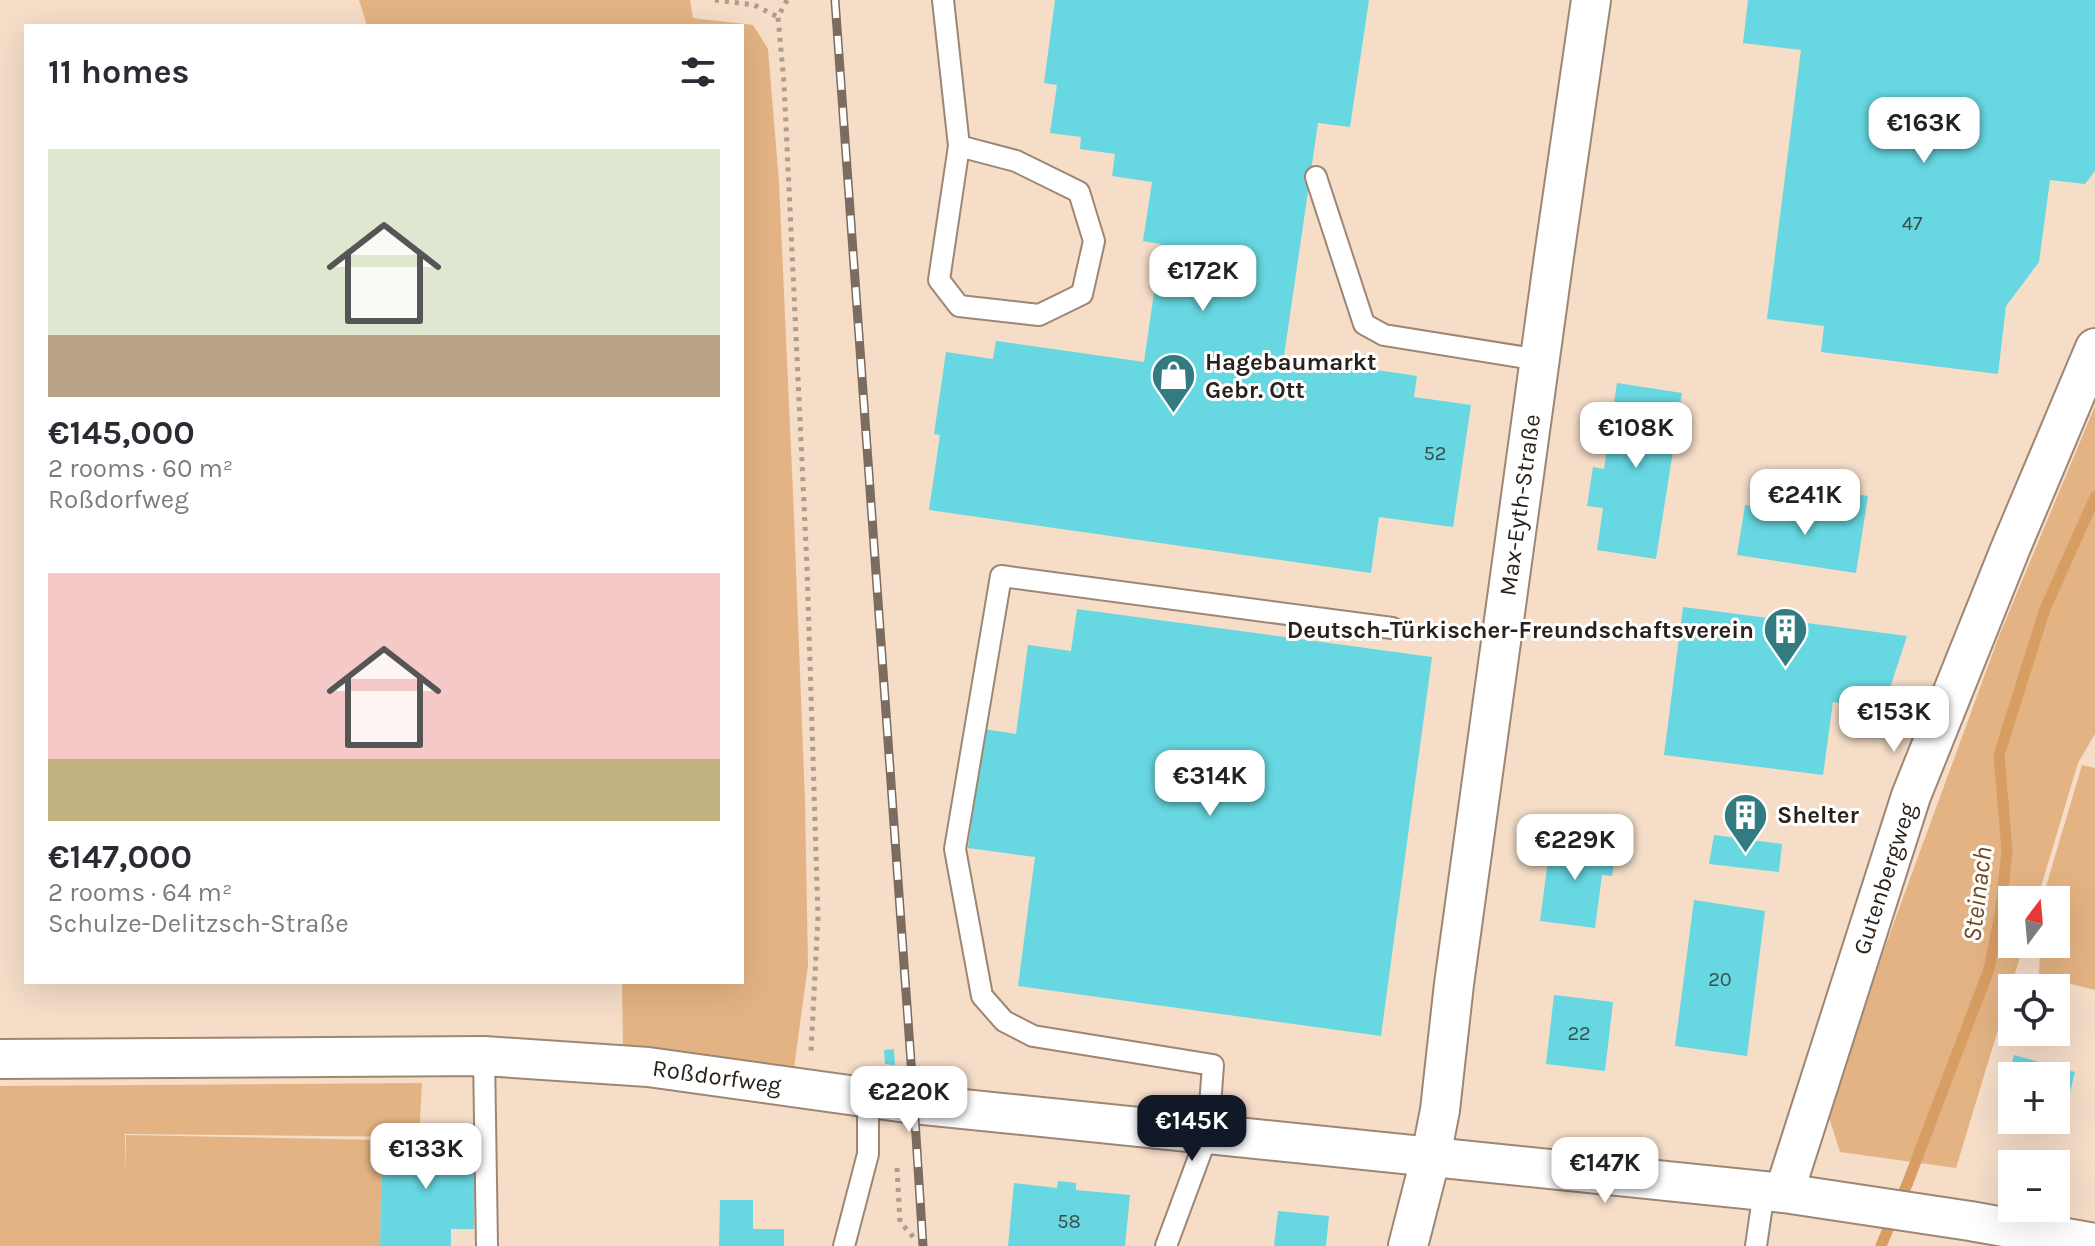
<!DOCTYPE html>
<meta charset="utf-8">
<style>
body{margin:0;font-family:Karla,sans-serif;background:#f7f7f7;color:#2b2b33;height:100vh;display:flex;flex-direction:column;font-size:30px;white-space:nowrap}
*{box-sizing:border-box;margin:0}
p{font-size:26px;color:#7c7c81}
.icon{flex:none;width:44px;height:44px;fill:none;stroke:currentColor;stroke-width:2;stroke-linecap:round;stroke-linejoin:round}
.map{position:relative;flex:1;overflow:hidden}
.details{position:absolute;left:24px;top:24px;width:720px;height:960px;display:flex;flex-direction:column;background:#fff;border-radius:0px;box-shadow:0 8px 32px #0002}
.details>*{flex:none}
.needle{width:52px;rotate:16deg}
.fabs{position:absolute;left:1998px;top:886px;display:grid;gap:16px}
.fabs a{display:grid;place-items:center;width:72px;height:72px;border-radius:0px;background:#fff;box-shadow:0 8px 32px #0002;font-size:40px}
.price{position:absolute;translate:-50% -68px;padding:0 18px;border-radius:16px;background:#fff;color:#222;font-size:26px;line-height:52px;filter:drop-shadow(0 2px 4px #0008)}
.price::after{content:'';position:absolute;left:50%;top:48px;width:24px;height:18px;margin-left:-12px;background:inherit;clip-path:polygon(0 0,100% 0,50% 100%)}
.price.selected{background:#111827;color:#fff}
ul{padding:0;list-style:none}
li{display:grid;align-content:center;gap:16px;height:424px;padding:0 24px}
li span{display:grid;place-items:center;height:248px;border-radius:0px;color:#555}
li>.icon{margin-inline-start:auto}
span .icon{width:144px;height:144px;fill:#fffc;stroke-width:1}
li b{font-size:34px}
h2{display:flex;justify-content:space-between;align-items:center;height:96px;padding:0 24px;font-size:34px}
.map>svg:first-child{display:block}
.green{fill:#e4b383}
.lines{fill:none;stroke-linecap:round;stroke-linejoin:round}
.stream{stroke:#d89d62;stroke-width:11}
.building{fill:#67d7e1}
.service-casing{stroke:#9d8774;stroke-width:24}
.minor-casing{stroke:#9d8774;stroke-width:42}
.path{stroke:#af9d8c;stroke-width:5;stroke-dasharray:4 6;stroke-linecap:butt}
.service{stroke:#fff;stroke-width:20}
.minor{stroke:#fff;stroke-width:38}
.rail-casing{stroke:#7b6c5f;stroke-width:9}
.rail{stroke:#fff;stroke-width:6;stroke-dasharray:18;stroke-linecap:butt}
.labels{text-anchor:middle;stroke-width:6;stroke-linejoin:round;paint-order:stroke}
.number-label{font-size:20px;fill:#394f4c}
.poi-label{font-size:24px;font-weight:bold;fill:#2a221a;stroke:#fff;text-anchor:start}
.street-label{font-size:24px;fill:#2a221a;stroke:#fff}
.water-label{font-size:26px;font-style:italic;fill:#734b1f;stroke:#fff}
</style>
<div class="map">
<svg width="2095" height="1246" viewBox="0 0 2095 1246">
<rect width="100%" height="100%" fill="#f5ddc8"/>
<!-- green -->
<path class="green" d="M359,0H690L693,18L753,25L768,49L779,182L793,493L805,801L808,965L794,1068L623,1046L622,982H742V26H367Z
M2095,406V734L2078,763L2037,900H2012V944H2024L1956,1168L1840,1152L1826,1108L1999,636Z
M2082,765L2095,768V990L2039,976L2040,944H2056V900H2042Z
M422,1083L419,1137L125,1134V1176L126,1135L382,1140L380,1246H0V1086Z"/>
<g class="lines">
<!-- stream -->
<path class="stream" d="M1881,1246L1908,1182L1989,969L2000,915L2007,850L1999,755L2045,609L2095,497"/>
</g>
<!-- building -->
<path class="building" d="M1055,0H1369L1350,127L1318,123L1284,356L1417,376L1414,397L1471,405L1453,527L1379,517L1371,573L929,510L940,435L934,434L946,352L993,359L996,341L1144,362L1161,244L1143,241L1152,182L1112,176L1115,154L1080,149L1081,137L1050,133L1057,85L1044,83Z
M1748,0H2095V171L2085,184L2050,180L2039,262L2006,306L1998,374L1821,352L1824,326L1767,319L1801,50L1743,43Z
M1617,383L1682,393L1656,559L1597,550L1603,508L1587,506L1593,467L1604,469Z
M1848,493L1868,496L1856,573L1737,555L1745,505L1844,521Z
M1683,607L1907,636L1883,709L1833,702L1823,775L1664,755Z
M1077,609L1432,657L1381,1036L1018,986L1035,857L968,848L984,729L1016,734L1028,645L1071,651Z
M1714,835L1782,844L1779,872L1709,864Z
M1551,838L1616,847L1612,876L1602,875L1595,928L1540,921Z
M1694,900L1765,911L1747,1056L1675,1046Z
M1554,995L1613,1002L1605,1071L1546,1064Z
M894,1049L895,1065L885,1064L884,1050Z
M2014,1055L2075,1072L2061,1129L2021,1121L2056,1120V1076H2012V1120L1999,1117Z
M382,1140L476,1141L474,1229H451V1246H380Z
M1058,1181L1076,1183V1190L1130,1195L1125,1246H1008L1014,1183L1057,1188Z
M720,1200H753V1229H784V1246H719Z
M1278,1211L1329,1216L1326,1246H1274Z"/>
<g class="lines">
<defs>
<path id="service" d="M943,0L959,146L939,280L959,306L1039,315L1082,294L1094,241L1079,192L1016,161L959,146
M1316,177L1364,324L1384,335L1540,360
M484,1056L487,1246
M844,1246L868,1154V1096
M1166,1246L1208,1133L1213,1065L1033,1036L1004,1021L982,996L955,849L1001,576L1392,628
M1756,1246L1764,1191"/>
<g id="minor">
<path id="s1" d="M0,1059L484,1056L648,1067L914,1104L1784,1193L1970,1221L2095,1243"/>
<path id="s2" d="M1784,1193L1911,796L2011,547L2095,348"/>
<path id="s3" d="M1408,1246L1431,1156L1440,1110L1454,984L1554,256L1591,0"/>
</g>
</defs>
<!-- service casing -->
<use href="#service" class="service-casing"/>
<!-- minor casing -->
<use href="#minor" class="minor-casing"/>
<!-- path -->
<path class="path" d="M715,0L754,5L778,17
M787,0L778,17L784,83L807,567L818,917L811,1052
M897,1168L900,1222L915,1239"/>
<!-- service -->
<use href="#service" class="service"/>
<!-- minor -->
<use href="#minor" class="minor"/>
<defs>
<path id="rail" d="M835,0L914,1104L923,1246"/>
</defs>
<!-- rail casing -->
<use href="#rail" class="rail-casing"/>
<!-- rail -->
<use href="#rail" class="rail"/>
</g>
<!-- icons -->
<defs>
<symbol id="shop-pin" viewBox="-11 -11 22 30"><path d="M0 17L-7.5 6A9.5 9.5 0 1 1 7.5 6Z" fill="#327b81" stroke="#fff"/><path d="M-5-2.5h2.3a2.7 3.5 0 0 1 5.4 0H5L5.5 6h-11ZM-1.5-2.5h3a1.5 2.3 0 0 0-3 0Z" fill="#fff"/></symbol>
<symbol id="building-pin" viewBox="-11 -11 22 30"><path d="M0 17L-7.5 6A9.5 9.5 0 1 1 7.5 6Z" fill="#327b81" stroke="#fff"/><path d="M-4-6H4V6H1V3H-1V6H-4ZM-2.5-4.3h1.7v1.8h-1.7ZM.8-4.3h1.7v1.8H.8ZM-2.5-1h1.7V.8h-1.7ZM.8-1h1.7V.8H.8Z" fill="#fff"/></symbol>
</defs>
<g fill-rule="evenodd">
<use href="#shop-pin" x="1148" y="350" width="51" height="69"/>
<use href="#building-pin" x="1760" y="604" width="51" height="69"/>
<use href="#building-pin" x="1720" y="790" width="51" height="69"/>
</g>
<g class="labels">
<!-- number labels -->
<g class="number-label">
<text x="1912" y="230">47</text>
<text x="1435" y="460">52</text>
<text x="1720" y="986">20</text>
<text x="1579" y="1040">22</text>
<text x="1069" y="1228">58</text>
</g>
<!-- poi labels -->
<g class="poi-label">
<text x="1205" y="370">Hagebaumarkt<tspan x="1205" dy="28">Gebr. Ott</tspan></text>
<text x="1754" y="638" text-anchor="end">Deutsch-Türkischer-Freundschaftsverein</text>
<text x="1777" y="823">Shelter</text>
</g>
<!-- street labels -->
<g class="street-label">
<text dy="8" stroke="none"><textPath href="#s3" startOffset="750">Max-Eyth-Straße</textPath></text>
<text dy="8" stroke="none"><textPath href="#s2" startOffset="330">Gutenbergweg</textPath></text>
<text dy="8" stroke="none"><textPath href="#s1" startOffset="718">Roßdorfweg</textPath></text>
</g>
<!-- water labels -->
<g class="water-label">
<text transform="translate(1977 894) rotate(-83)" y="9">Steinach</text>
</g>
</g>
</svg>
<div class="fabs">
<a><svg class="needle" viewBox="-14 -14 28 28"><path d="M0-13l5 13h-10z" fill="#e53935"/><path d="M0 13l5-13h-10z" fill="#7c7c81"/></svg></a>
<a><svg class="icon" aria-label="locate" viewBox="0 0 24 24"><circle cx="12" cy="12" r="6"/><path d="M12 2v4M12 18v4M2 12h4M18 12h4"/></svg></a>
<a>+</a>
<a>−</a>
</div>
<b class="price" style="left:1924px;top:165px">€163K</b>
<b class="price" style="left:1203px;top:313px">€172K</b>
<b class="price" style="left:1636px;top:470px">€108K</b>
<b class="price" style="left:1805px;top:537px">€241K</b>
<b class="price" style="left:1894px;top:754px">€153K</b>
<b class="price" style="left:1210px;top:818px">€314K</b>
<b class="price" style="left:1575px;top:882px">€229K</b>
<b class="price" style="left:909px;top:1134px">€220K</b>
<b class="price selected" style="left:1192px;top:1163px">€145K</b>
<b class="price" style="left:426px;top:1191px">€133K</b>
<b class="price" style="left:1605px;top:1205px">€147K</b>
<section class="details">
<h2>11 homes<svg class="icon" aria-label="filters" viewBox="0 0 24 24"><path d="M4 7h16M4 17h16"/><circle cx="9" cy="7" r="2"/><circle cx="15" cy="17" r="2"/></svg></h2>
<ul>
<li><span style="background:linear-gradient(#dfe7d0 75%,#b9a48a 0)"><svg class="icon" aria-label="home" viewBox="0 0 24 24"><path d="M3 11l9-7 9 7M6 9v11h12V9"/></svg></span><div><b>€145,000</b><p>2 rooms · 60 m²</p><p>Roßdorfweg</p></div></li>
<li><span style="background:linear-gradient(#f6c9c9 75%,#c2b280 0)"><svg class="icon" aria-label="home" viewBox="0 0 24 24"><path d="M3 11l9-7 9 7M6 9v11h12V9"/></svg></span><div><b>€147,000</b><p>2 rooms · 64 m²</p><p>Schulze-Delitzsch-Straße</p></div></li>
</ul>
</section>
</div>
